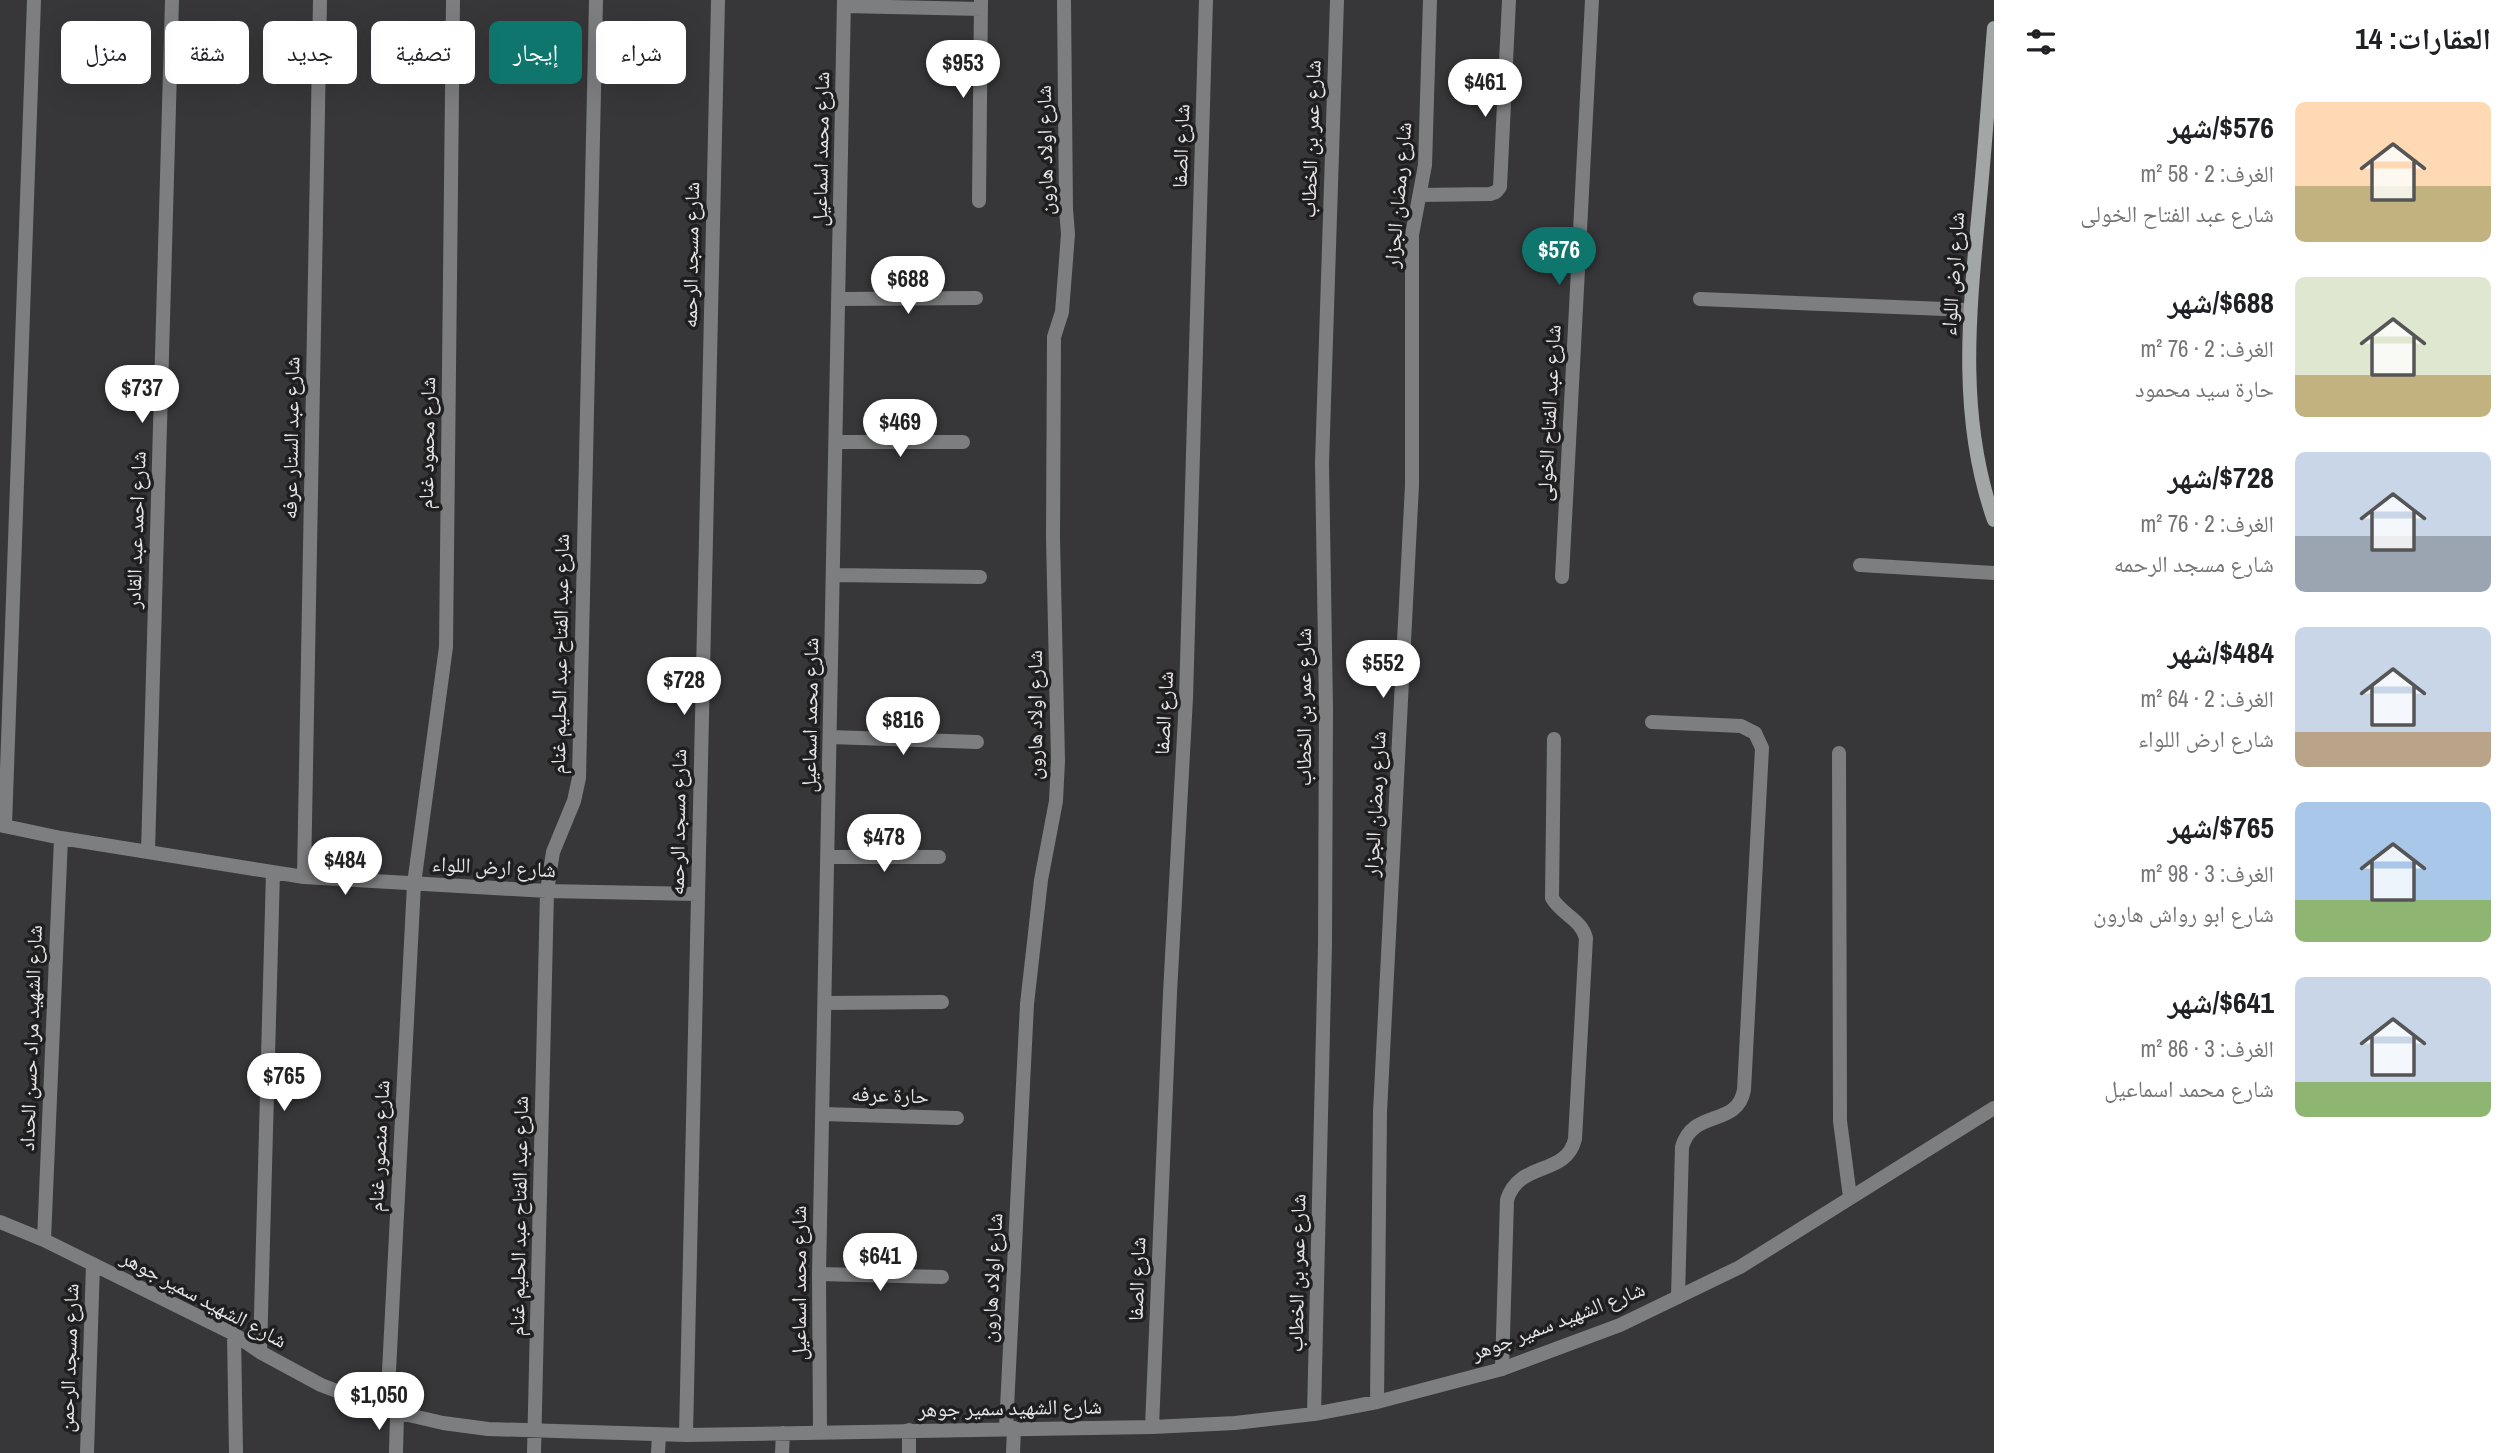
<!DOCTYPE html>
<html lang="ar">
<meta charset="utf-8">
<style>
body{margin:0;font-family:"Archivo Narrow","Noto Naskh Arabic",sans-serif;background:#f2f2f2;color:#202124;direction:rtl;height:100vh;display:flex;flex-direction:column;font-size:26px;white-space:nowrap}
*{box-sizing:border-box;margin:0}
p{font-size:23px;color:#757577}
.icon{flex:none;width:38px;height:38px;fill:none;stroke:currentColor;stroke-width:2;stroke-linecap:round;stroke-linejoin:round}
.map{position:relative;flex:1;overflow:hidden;direction:ltr}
.drawer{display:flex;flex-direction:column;background:#fff;width:525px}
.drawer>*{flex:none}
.top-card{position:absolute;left:21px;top:21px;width:665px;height:63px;direction:rtl;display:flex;gap:14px}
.price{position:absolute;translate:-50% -60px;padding:0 16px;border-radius:24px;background:#fff;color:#222;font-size:23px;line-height:46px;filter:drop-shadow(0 2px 4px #0008)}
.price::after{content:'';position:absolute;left:50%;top:42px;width:21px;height:16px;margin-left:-10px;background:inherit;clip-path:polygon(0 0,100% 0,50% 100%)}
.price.on{background:#0f766e;color:#fff}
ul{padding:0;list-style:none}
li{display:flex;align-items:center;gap:21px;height:175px;padding:0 28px}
li span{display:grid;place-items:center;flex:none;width:196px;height:140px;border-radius:10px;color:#555}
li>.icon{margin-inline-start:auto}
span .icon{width:84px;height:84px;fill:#fffc;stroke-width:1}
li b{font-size:30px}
h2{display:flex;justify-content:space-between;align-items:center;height:84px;padding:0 28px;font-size:30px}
.chip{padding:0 24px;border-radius:10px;background:#fff;box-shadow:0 7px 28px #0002;font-size:24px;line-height:63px}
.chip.on{background:#0f766e;color:#fff}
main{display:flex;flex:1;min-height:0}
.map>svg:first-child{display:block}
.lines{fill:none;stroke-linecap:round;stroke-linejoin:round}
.lane{stroke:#7d7e7f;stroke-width:14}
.street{stroke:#7d7e7f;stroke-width:14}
.secondary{stroke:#a3a6a6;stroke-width:14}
.labels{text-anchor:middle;stroke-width:7;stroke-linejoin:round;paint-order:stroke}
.street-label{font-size:21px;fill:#e5e5e7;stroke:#1f1f20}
</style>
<main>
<section class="drawer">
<h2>العقارات: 14<svg class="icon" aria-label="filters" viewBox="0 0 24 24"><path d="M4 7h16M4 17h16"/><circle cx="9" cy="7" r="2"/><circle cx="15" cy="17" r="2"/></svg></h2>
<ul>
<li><span style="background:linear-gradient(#ffd9b3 60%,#c2b280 0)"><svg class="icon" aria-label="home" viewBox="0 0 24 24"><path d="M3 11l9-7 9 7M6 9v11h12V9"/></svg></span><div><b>$576/شهر</b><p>الغرف: 2 · 58 m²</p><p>شارع عبد الفتاح الخولى</p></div></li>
<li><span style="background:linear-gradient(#dfe7d0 70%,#c2b280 0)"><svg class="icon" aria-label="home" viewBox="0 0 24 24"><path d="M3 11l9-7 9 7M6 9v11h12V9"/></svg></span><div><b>$688/شهر</b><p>الغرف: 2 · 76 m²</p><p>حارة سيد محمود</p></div></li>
<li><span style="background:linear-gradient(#c9d6e8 60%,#9aa5b1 0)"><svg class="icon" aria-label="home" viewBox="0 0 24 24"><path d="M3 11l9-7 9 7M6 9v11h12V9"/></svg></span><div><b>$728/شهر</b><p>الغرف: 2 · 76 m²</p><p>شارع مسجد الرحمه</p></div></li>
<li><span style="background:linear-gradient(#c9d6e8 75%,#b9a48a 0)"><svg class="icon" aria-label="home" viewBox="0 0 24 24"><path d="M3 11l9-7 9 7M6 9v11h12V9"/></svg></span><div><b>$484/شهر</b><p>الغرف: 2 · 64 m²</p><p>شارع ارض اللواء</p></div></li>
<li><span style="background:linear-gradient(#a9c7e8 70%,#8fb573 0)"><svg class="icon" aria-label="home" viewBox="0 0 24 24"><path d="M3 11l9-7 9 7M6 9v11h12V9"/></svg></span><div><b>$765/شهر</b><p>الغرف: 3 · 98 m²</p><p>شارع ابو رواش هارون</p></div></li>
<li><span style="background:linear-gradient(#c9d6e8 75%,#8fb573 0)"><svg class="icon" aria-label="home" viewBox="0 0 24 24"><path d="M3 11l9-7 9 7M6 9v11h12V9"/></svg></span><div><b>$641/شهر</b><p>الغرف: 3 · 86 m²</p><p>شارع محمد اسماعيل</p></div></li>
</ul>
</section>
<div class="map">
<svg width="1994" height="1453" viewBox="0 0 1994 1453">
<rect width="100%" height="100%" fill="#37373a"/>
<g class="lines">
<!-- lane -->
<path class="lane" d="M1700,299L1969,310
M1860,565L1994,573
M1652,722L1741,726L1755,733L1762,748L1744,1090C1737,1128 1693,1108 1682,1147L1678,1297
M1839,753L1840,1121L1850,1197
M1502,1369L1507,1200C1519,1160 1566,1177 1575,1139L1586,938C1581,919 1562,915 1552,898L1554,739"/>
<!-- street -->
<path class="street" d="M844,6L981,9
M1420,195L1490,194L1496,192L1500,187L1509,0
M979,201L981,0
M839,299L976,298
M836,442H963
M833,575L980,577
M1562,577L1592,0
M830,737L977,742
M0,825L61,838L304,877L547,891L697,894
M5,826L34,0
M148,852L172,0
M828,857H939
M304,877L320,0
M825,1003L942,1002
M822,1114L957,1118
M0,1222L44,1240L234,1334L260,1352L321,1385L387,1410L443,1423L488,1429L686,1435L1152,1427L1235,1423L1314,1414L1377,1402L1502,1369L1620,1325L1740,1267L1994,1108
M44,1240L61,838
M819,1274L942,1277
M234,1334L236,1453
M260,1352L273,872
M1377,1402L1380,1112L1412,485V235L1425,165L1430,0
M387,1410L414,884L446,647L453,0
M1314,1414L1325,945L1326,708L1322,463L1337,0
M1152,1427L1170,993L1186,698L1206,0
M1006,1428L1027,1004L1041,880L1056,801L1058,761L1053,538L1054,337L1062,312L1068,234L1066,209L1064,0
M820,1432L819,1274L844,0
M686,1435L718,0
M87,1453L93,1264
M396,1453L397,1413
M534,1453L547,891L553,852L574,801L579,778L596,0
M658,1453L659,1435
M782,1453L783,1433
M909,1453V1430
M1013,1453L1014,1428"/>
<!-- secondary -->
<path class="secondary" d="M1994,28C1989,89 1985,149 1979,209C1969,314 1958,418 1994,520"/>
</g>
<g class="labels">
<!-- street labels -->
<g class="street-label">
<text transform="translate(1311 139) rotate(-88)" y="7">شارع عمر بن الخطاب</text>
<text transform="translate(1181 146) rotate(-88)" y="7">شارع الصفا</text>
<text transform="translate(821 149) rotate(-89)" y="7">شارع محمد اسماعيل</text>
<text transform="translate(1045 150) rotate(-91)" y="7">شارع اولاد هارون</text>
<text transform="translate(1398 195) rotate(-85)" y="7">شارع رمضان الجزار</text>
<text transform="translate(691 255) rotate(-89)" y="7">شارع مسجد الرحمه</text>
<text transform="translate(1953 274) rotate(-86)" y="7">شارع ارض اللواء</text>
<text transform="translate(1549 413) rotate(-87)" y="7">شارع عبد الفتاح الخولى</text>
<text transform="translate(291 438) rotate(-89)" y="7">شارع عبد الستار عرفه</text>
<text transform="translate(427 443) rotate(-89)" y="7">شارع محمود غنام</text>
<text transform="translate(136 530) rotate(-88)" y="7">شارع احمد عبد القادر</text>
<text transform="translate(560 654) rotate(-89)" y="7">شارع عبد الفتاح عبد الحليم غنام</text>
<text transform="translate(1304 707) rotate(-90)" y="7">شارع عمر بن الخطاب</text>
<text transform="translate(1164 713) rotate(-87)" y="7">شارع الصفا</text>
<text transform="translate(810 715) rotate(-89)" y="7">شارع محمد اسماعيل</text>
<text transform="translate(1035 715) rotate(-90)" y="7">شارع اولاد هارون</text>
<text transform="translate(1375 804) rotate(-87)" y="7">شارع رمضان الجزار</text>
<text transform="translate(678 822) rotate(-89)" y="7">شارع مسجد الرحمه</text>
<text transform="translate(494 867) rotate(3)" y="7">شارع ارض اللواء</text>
<text transform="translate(31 1038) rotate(-88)" y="7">شارع الشهيد مراد حسن الحداد</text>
<text transform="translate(890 1095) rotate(2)" y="7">حارة عرفه</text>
<text transform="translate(379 1146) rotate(-87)" y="7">شارع منصور غنام</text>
<text transform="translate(519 1216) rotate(-89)" y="7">شارع عبد الفتاح عبد الحليم غنام</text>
<text transform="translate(1297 1273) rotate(-89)" y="7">شارع عمر بن الخطاب</text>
<text transform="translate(992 1278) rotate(-87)" y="7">شارع اولاد هارون</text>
<text transform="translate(1137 1279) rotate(-88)" y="7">شارع الصفا</text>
<text transform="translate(799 1283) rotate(-90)" y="7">شارع محمد اسماعيل</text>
<text transform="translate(204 1299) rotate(28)" y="7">شارع الشهيد سمير جوهر</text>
<text transform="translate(1558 1321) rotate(-21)" y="7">شارع الشهيد سمير جوهر</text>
<text transform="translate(69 1358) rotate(-88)" y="7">شارع مسجد الرحمن</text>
<text transform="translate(1010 1408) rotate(-1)" y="7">شارع الشهيد سمير جوهر</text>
</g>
</g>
</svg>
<b class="price" style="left:963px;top:100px">$953</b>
<b class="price" style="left:1485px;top:119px">$461</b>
<b class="price on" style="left:1559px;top:287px">$576</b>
<b class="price" style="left:908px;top:316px">$688</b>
<b class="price" style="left:142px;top:425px">$737</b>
<b class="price" style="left:900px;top:459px">$469</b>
<b class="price" style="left:1383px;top:700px">$552</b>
<b class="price" style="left:684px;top:717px">$728</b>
<b class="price" style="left:903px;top:757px">$816</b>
<b class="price" style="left:884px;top:874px">$478</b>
<b class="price" style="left:345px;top:897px">$484</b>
<b class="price" style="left:284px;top:1113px">$765</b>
<b class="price" style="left:880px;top:1293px">$641</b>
<b class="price" style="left:379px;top:1432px">$1,050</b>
<div class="top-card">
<a class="chip">شراء</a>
<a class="chip on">إيجار</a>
<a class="chip">تصفية</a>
<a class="chip">جديد</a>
<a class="chip">شقة</a>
<a class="chip">منزل</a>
</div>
</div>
</main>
